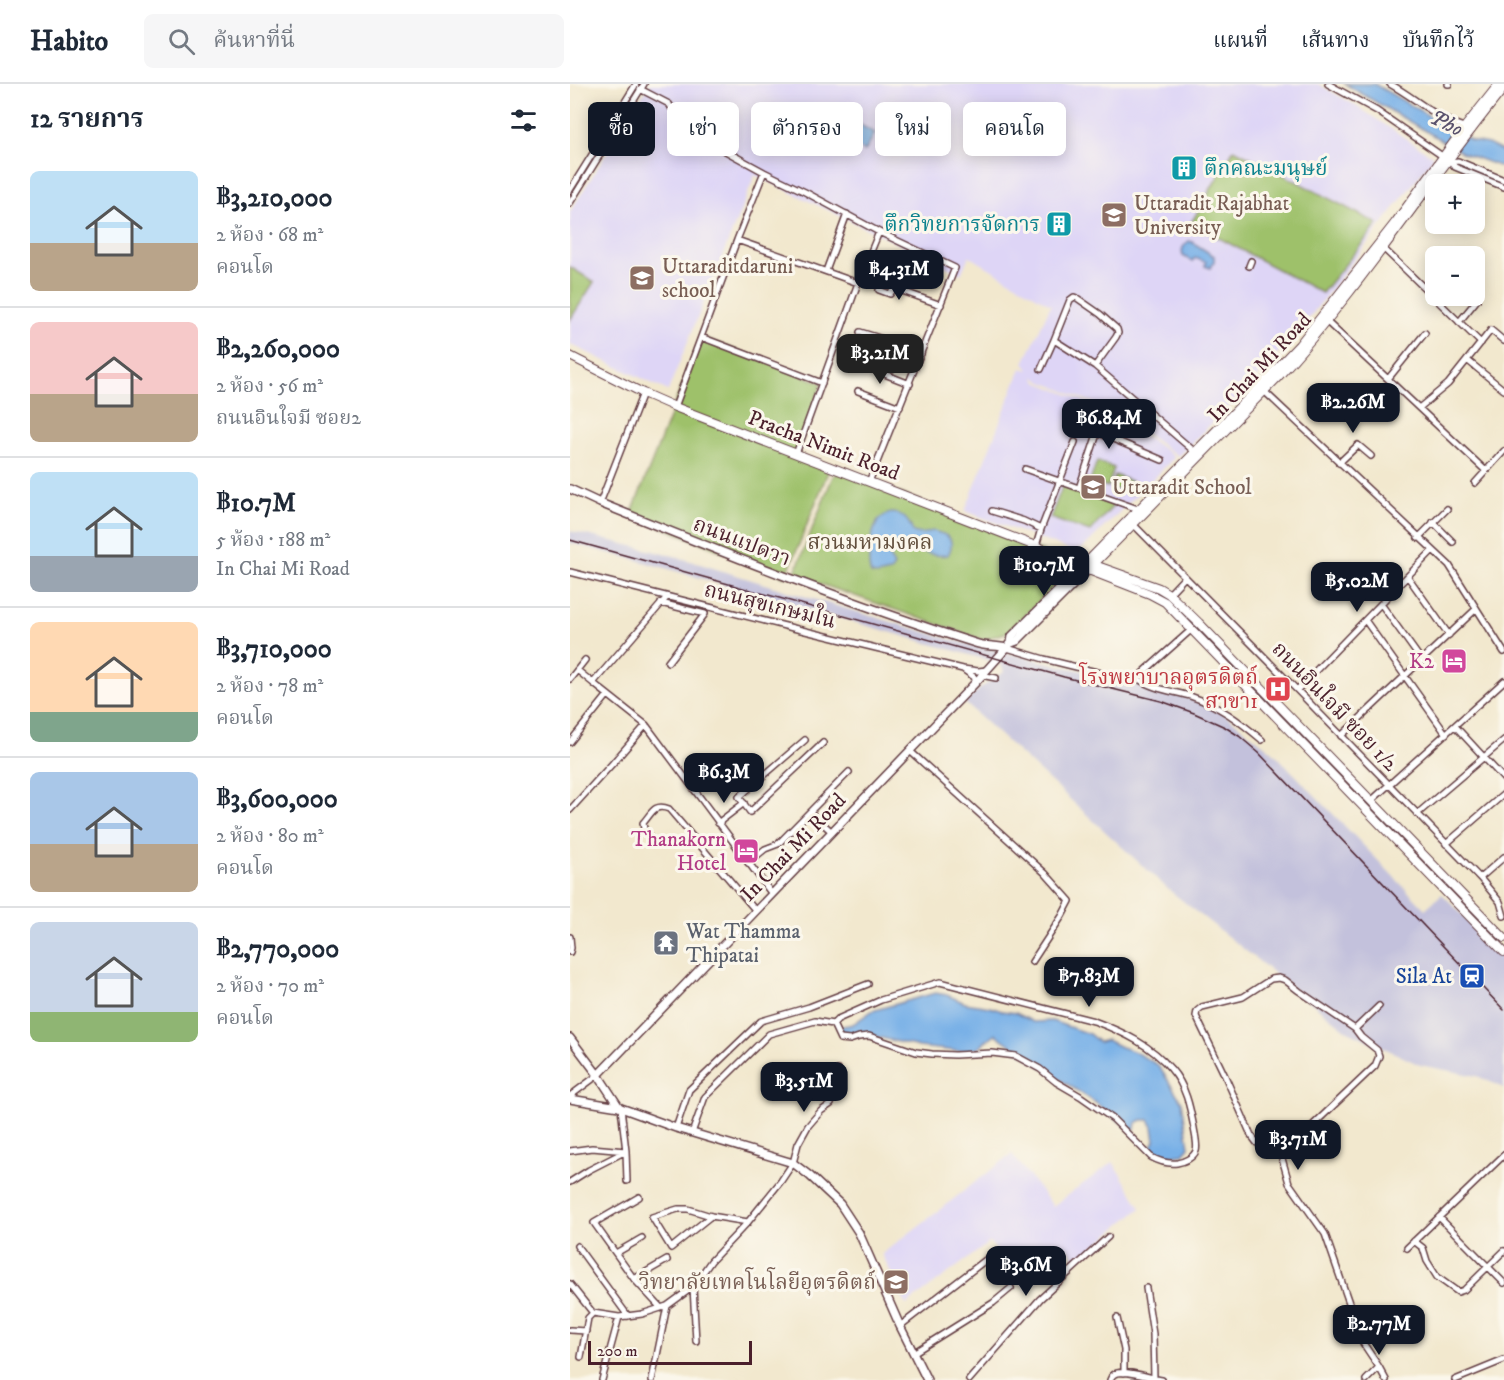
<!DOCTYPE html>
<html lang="th">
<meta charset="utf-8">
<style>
body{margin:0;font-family:"IM FELL DW Pica","Noto Serif Thai",serif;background:#f6f6f7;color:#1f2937;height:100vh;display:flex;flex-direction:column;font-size:22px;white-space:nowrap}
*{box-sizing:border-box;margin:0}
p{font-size:20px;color:#747a83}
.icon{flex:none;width:33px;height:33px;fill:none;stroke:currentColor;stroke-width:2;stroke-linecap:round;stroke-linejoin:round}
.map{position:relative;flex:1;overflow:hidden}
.drawer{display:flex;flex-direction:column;background:#fff;width:570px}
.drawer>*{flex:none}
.hud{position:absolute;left:18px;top:18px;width:570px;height:54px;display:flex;gap:12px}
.controls{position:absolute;left:855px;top:90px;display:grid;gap:12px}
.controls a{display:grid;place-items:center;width:60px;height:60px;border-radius:9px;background:#fff;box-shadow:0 3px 15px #0003;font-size:30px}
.scale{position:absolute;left:18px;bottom:15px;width:164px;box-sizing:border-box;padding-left:6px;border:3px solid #4a1f2b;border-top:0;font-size:16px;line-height:21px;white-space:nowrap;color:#4a1f2b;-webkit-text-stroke:4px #fbf7ec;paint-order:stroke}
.price{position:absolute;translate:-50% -51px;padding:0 14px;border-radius:12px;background:#111827;color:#fff;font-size:20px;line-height:39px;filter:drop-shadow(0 2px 3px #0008)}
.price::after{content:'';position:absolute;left:50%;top:36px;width:18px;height:14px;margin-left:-9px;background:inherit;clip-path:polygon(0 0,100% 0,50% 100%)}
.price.active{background:#222;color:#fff}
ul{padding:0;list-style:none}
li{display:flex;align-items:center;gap:18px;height:150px;padding:0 30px}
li+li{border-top:2px solid #e0e1e3}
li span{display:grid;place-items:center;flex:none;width:168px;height:120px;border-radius:9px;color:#555}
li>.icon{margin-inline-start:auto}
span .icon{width:72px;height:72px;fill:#fffc;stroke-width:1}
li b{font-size:26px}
h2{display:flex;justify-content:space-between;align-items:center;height:72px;padding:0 30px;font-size:26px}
.pill{padding:0 21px;border-radius:9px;background:#fff;box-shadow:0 3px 15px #0003;font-size:21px;line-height:54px}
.pill.active{background:#111827;color:#fff}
header{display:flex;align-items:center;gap:36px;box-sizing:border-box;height:84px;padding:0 30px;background:#fff;border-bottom:2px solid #e0e1e3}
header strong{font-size:28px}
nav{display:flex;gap:33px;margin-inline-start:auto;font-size:21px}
.search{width:420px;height:54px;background:#f6f6f7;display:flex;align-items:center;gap:15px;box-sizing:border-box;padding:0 21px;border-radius:9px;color:#747a83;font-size:22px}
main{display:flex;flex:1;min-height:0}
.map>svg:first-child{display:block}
.built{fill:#ded5f6}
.industrial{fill:#c3c1dc}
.green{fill:#9ec16a;stroke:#74704a;stroke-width:1.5}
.water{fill:#78b0e7;stroke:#616889;stroke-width:1.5}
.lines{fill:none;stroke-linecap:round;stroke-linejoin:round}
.minor-casing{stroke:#633d43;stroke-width:8}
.tertiary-casing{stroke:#633d43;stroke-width:10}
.secondary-casing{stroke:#633d43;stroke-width:10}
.minor{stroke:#fff;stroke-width:5}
.tertiary{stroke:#fff;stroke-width:7}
.secondary{stroke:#fff;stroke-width:8}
.rail{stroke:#4a1f2b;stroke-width:1.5}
.labels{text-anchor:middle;stroke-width:6;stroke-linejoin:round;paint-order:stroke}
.culture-label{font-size:21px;fill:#0d838f;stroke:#fbf7ec;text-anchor:start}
.education-label{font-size:21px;fill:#785e54;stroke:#fbf7ec;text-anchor:start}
.street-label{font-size:21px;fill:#4a1f2b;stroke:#fbf7ec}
.park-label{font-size:21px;fill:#63503e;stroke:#fbf7ec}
.hotel-label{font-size:21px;fill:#b23c85;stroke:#fbf7ec;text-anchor:end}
.health-label{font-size:21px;fill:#be3a42;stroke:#fbf7ec;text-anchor:end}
.worship-label{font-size:21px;fill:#5b616d;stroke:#fbf7ec;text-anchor:start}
.transit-label{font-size:21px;fill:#164399;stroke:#fbf7ec;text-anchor:end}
.water-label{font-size:22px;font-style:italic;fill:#5a526d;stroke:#fbf7ec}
</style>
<header>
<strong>Habito</strong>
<div class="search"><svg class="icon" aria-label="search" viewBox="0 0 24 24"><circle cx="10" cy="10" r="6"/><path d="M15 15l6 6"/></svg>ค้นหาที่นี่</div>
<nav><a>แผนที่</a><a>เส้นทาง</a><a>บันทึกไว้</a></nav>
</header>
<main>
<section class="drawer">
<h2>12 รายการ<svg class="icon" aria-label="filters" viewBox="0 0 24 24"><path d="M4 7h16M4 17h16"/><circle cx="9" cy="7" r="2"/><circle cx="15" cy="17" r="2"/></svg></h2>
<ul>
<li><span style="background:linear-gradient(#bfe0f5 60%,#b9a48a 0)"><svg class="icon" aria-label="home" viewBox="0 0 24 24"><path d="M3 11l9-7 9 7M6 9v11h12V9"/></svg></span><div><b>฿3,210,000</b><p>2 ห้อง · 68 m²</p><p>คอนโด</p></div></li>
<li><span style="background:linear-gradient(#f6c9c9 60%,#b9a48a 0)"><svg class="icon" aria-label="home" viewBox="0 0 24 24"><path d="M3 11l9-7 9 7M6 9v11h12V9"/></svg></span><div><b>฿2,260,000</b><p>2 ห้อง · 56 m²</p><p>ถนนอินใจมี ซอย2</p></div></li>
<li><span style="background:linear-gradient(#bfe0f5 70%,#9aa5b1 0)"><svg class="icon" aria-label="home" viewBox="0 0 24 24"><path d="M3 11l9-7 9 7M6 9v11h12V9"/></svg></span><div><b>฿10.7M</b><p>5 ห้อง · 188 m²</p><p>In Chai Mi Road</p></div></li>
<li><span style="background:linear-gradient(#ffd9b3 75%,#7fa58c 0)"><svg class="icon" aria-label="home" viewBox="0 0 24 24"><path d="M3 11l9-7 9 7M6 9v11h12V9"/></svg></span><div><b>฿3,710,000</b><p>2 ห้อง · 78 m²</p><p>คอนโด</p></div></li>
<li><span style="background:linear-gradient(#a9c7e8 60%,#b9a48a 0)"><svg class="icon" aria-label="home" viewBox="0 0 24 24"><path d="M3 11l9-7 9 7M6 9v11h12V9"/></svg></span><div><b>฿3,600,000</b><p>2 ห้อง · 80 m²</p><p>คอนโด</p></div></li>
<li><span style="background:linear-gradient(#c9d6e8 75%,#8fb573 0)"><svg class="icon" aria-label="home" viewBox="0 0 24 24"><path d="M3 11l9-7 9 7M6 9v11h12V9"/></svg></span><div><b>฿2,770,000</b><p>2 ห้อง · 70 m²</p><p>คอนโด</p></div></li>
</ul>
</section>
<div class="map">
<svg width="934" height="1296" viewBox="0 0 934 1296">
<rect width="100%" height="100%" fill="#fbf7ec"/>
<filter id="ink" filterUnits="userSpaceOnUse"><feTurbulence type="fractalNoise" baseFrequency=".0167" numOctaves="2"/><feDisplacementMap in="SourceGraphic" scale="12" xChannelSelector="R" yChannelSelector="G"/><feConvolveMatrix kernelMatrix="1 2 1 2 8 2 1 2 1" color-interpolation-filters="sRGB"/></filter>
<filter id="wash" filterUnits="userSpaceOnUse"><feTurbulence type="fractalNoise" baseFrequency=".008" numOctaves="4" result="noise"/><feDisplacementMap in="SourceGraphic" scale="24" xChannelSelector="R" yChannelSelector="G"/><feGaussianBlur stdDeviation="1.35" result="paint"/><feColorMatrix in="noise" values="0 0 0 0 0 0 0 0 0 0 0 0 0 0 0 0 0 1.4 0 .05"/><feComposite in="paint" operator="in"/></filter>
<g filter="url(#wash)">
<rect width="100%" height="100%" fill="#f2e8ce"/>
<!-- built -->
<path class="built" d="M80,0H748L785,21L864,73L743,229L670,312L608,372L547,330L531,322L470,297L464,292L467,298L532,324L546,332L605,373L513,464L502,467L395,427L451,284L459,286L454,279L481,221L399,172L391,190L185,91L98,307L0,260V128Z
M442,1070L483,1122L543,1078L571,1124L507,1176L496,1163L457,1207L420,1158L336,1221L312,1170Z"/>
<!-- industrial -->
<path class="industrial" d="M0,447L104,472L243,515L383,556L588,605L625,616L652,628L702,667L855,825L872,810L934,873V1004L907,992L850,981L776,946L599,806L395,619L411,604L434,588L431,580L74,478L0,459Z"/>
<!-- green -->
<path class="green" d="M664,65L808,140L752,209L621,139Z
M0,183L24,198L0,236Z
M131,253L252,299L226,370L260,383L216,493L61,431Z
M527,377L544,384L538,403L520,397Z
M271,387L398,435L511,484L492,494L438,548L413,556L224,491L263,392Z
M545,391L565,399L561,410L541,403Z
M493,401L544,421L520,448L480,434Z"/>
<!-- water -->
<path class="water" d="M775,0H802L806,1L902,57L918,60L934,68V84L893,69Z
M268,29L305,49L295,67L259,47Z
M619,157L622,158L644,172V177L641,184L635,182L636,178L625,174L622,177L613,172C611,165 613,162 619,157Z
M320,429C333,429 339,436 343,448C356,452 353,448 363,447C366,447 369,449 373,450C383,454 383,462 378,471C358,474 342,461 323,459C316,468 319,472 324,482L320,488L307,491L301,490C296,478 301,448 308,437C311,433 315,431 320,429Z
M365,909L377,911L395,919L420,923L432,927L446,929L463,938L482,937L519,950L529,958L537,956L551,963L563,967L588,981L612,1018L619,1063L613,1070C596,1071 593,1078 580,1064L585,1057L583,1043L579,1036H572L566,1039L565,1045L563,1046L557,1043L522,1016L489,995L425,950L405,966L386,967L349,963L295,950H272L269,943L283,940L302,927Z"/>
</g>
<g filter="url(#ink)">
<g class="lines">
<defs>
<path id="minor" d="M758,0L807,27L881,78L885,83L934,103
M820,0C847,15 865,34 896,44
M878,0H879
M70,5L99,20L115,45L194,88L235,108L309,148L385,184L299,398
M881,78L888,77L934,96
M0,106L66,0
M0,119L74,0
M167,156L288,199
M814,165L911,259
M679,182L681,177
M256,187L277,130
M323,196L314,195L309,206L320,210L324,204L323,196L326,190L334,189L345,192
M324,204L371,221
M756,237L916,387
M889,238L907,216
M290,248L316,256L351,270
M131,253L252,299
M484,256L500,216L504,213L507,214L530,230L547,245L548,249L546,253L525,282
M897,276L934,306
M289,280L340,300
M471,285L484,256L525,282L625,368
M818,295L855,249
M288,307L330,323
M694,307L879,481L934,568
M105,323L167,156L194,88
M849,324L878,300L921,246L934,257
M226,370L288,199L309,148
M769,379L788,361L801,372
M455,385L568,425
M905,399L934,367
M509,404L527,350L529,349L592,376
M30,419L73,309
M422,427L454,437L471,445
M863,438L883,458
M563,440L727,606L910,794L930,818L934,832
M848,454L877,425
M466,462L471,445L505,358
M0,488L223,544L393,585L408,587L417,586
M838,493L879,551
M599,510L615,493
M97,513L23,599L76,641L202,810
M91,519L135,530L98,578
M811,520L852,577
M795,536L876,650
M437,564L474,575L559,596L567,594L622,545
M7,586L23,599
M394,586L404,593L406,598
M411,591L426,594
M567,594C582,605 602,607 620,612C650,622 668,636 692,656
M0,595L15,576
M727,606L862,467
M885,642L934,695
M771,652L906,525
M235,656L169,713L180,728L253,659
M0,658L37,612
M340,667L475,789L500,817L492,832L462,878
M801,717L934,597
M0,726L42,680L76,641
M240,728L262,748
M847,730L934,656
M148,739L174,719
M85,760L74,745L73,739C82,729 84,719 99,725L186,827
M876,760L934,710
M178,779L195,765L208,760L279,688
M910,794L934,773
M0,853L1,864L0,868
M370,898L524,937C553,948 581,961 601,985C616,1002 620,1023 624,1044C625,1051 628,1061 626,1067C623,1074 614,1078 607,1079C597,1080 590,1078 581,1073L543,1035L510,1012L486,998L470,985L446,972L422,969L385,971L362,970L346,968L299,952L289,953L280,956L270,955L263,940L268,935L311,916Z
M0,1012L28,991
M106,1044L119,1006L191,937L239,923L298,900
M122,1049L135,1013L199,950L245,937L263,940
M709,1064L702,1060L691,1061L687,1059L681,1051L655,992L626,932L627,927L632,923L673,913L701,895L709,894L715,896L729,907L785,945
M0,1067L22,1064L56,1067L57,1097
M0,1098L19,1086L56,1067L51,1024
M69,1113L24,1139L64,1195L91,1224
M141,1132L101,1164L82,1133L108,1125H118L141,1132L178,1138
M869,1133L934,1199
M844,1157L853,1164L857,1177L867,1193L888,1208L894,1206L934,1167
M7,1162L58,1232
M837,1164L934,1071
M46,1169L72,1154
M64,1195L97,1176
M0,1200L23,1229
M123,1203L126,1257
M576,1204L583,1250L584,1294
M547,1234L554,1266V1289
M330,1242L422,1171
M0,1246L16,1247
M343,1269L423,1219L441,1204
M11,1273L18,1234L23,1229L49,1233L72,1230L97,1222L123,1203L141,1177L178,1138L211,1097L223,1079L228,1060L238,1042L251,1027L261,1020L267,1003L268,986
M809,1283L793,1259L755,1150L719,1099L709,1064L723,1060L805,982L809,972L807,966L791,953L785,945L809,922
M32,1296L49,1233
M82,1296L97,1222
M399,1296L470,1215L538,1153
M540,1296C542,1292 542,1291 547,1289C558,1286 581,1294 592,1296
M796,1296L809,1283L816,1296
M885,1296L934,1276"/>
<path id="tertiary" d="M0,405L30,419C154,469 278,519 405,559C416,563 426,561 437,564
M439,560L447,557L518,486
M0,954L28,991L49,1023L51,1024L106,1044L223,1079L240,1092L270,1120L289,1149L330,1242L357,1296
M28,991L406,598L441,559L442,552L511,484
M0,1015L49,1023"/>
<path id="secondary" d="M0,272L73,309L105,323L499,475L516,478L589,504L599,510L629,539L934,854
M511,484L689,303L729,261L825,139L894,44L929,0
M516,485L580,510L595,518L934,868
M518,486L706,295C790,205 856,100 934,4"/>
</defs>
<!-- minor casing -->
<use href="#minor" class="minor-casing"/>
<!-- tertiary casing -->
<use href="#tertiary" class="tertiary-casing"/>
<!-- secondary casing -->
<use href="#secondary" class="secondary-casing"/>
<!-- minor -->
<use href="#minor" class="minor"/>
<!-- tertiary -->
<use href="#tertiary" class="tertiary"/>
<!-- secondary -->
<use href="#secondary" class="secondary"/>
<!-- rail -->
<path class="rail" d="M0,456L494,593L591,617L624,629L655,643L669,652L689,669L934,926"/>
</g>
</g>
<!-- icons -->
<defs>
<symbol id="building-square" viewBox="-11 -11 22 22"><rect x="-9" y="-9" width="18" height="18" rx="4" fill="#0f9aa8" stroke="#fbf7ec"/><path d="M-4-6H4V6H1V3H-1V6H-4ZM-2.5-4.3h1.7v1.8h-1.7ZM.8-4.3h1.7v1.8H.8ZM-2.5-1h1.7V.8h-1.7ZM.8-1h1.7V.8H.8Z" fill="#fff"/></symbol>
<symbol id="university-square" viewBox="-11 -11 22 22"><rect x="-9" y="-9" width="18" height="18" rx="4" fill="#8d6e63" stroke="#fbf7ec"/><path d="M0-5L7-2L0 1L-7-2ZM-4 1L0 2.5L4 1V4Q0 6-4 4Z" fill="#fff"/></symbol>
<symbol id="school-square" viewBox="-11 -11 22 22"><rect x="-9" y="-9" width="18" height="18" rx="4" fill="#8d6e63" stroke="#fbf7ec"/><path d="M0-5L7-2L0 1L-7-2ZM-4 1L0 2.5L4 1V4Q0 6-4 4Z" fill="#fff"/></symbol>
<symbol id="hotel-square" viewBox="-11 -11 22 22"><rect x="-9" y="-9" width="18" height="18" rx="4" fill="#d1479c" stroke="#fbf7ec"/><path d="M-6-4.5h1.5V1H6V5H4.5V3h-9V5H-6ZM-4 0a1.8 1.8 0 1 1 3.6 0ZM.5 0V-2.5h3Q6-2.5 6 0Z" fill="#fff"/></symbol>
<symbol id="hospital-square" viewBox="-11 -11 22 22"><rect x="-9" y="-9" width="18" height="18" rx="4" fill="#e0444e" stroke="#fbf7ec"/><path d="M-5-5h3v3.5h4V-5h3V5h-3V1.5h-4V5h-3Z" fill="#fff"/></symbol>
<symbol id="temple-square" viewBox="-11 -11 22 22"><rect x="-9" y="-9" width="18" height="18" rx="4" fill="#6b7280" stroke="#fbf7ec"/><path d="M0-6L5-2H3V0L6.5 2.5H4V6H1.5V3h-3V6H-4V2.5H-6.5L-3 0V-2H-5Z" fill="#fff"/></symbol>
<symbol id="station-square" viewBox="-11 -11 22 22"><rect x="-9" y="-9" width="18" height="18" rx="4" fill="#1a4fb4" stroke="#fbf7ec"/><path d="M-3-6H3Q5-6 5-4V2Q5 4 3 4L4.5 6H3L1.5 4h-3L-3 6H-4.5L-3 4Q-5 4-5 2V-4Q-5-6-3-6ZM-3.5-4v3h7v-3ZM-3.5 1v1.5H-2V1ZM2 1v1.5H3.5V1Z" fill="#fff"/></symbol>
</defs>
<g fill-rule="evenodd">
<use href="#building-square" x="599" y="69" width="30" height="30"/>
<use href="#university-square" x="529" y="116" width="30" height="30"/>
<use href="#building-square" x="474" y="125" width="30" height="30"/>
<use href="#school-square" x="57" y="179" width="30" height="30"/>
<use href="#school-square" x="508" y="388" width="30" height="30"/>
<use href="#hotel-square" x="869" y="562" width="30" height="30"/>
<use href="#hospital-square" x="693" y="590" width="30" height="30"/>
<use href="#hotel-square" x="161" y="752" width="30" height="30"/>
<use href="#temple-square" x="81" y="844" width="30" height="30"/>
<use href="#station-square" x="887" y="877" width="30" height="30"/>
<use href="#university-square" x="311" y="1183" width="30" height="30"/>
</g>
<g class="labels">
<!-- culture labels -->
<g class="culture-label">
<text x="634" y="91">ตึกคณะมนุษย์</text>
<text x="470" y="147" text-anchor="end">ตึกวิทยการจัดการ</text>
</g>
<!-- education labels -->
<g class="education-label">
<text x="564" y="126">Uttaradit Rajabhat<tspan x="564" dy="24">University</tspan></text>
<text x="92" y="189">Uttaraditdaruni<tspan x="92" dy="24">school</tspan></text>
<text x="542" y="410">Uttaradit School</text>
<text x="306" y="1205" text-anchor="end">วิทยาลัยเทคโนโลยีอุตรดิตถ์</text>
</g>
<!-- street labels -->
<g class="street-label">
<text transform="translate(689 283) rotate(-47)" y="7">In Chai Mi Road</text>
<text transform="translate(254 361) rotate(21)" y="7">Pracha Nimit Road</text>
<text transform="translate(172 457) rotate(21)" y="7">ถนนแปดวา</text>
<text transform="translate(200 521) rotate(14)" y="7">ถนนสุขเกษมใน</text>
<text transform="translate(765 622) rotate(46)" y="7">ถนนอินใจมี ซอย 1/2</text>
<text transform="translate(223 763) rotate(-46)" y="7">In Chai Mi Road</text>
</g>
<!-- park labels -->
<g class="park-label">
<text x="300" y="465">สวนมหามงคล</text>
</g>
<!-- hotel labels -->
<g class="hotel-label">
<text x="864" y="584">K2</text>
<text x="156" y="762">Thanakorn<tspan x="156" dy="24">Hotel</tspan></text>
</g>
<!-- health labels -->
<g class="health-label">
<text x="688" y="600">โรงพยาบาลอุตรดิตถ์<tspan x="688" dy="24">สาขา1</tspan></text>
</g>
<!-- worship labels -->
<g class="worship-label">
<text x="116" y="854">Wat Thamma<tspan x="116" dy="24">Thipatai</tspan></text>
</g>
<!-- transit labels -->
<g class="transit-label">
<text x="882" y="899">Sila At</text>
</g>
<!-- water labels -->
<g class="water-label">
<text transform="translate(877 38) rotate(26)" y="8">Pho</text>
</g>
</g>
</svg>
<div class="controls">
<a>+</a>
<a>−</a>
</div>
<div class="scale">200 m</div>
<b class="price" style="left:329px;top:217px">฿4.31M</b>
<b class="price active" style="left:310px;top:301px">฿3.21M</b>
<b class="price" style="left:783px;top:350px">฿2.26M</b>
<b class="price" style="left:539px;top:366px">฿6.84M</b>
<b class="price" style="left:474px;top:513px">฿10.7M</b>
<b class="price" style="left:787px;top:529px">฿5.02M</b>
<b class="price" style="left:154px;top:720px">฿6.3M</b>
<b class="price" style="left:519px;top:924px">฿7.83M</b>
<b class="price" style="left:234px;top:1029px">฿3.51M</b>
<b class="price" style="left:728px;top:1087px">฿3.71M</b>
<b class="price" style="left:456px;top:1213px">฿3.6M</b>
<b class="price" style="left:809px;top:1272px">฿2.77M</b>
<div class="hud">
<a class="pill active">ซื้อ</a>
<a class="pill">เช่า</a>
<a class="pill">ตัวกรอง</a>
<a class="pill">ใหม่</a>
<a class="pill">คอนโด</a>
</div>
</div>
</main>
